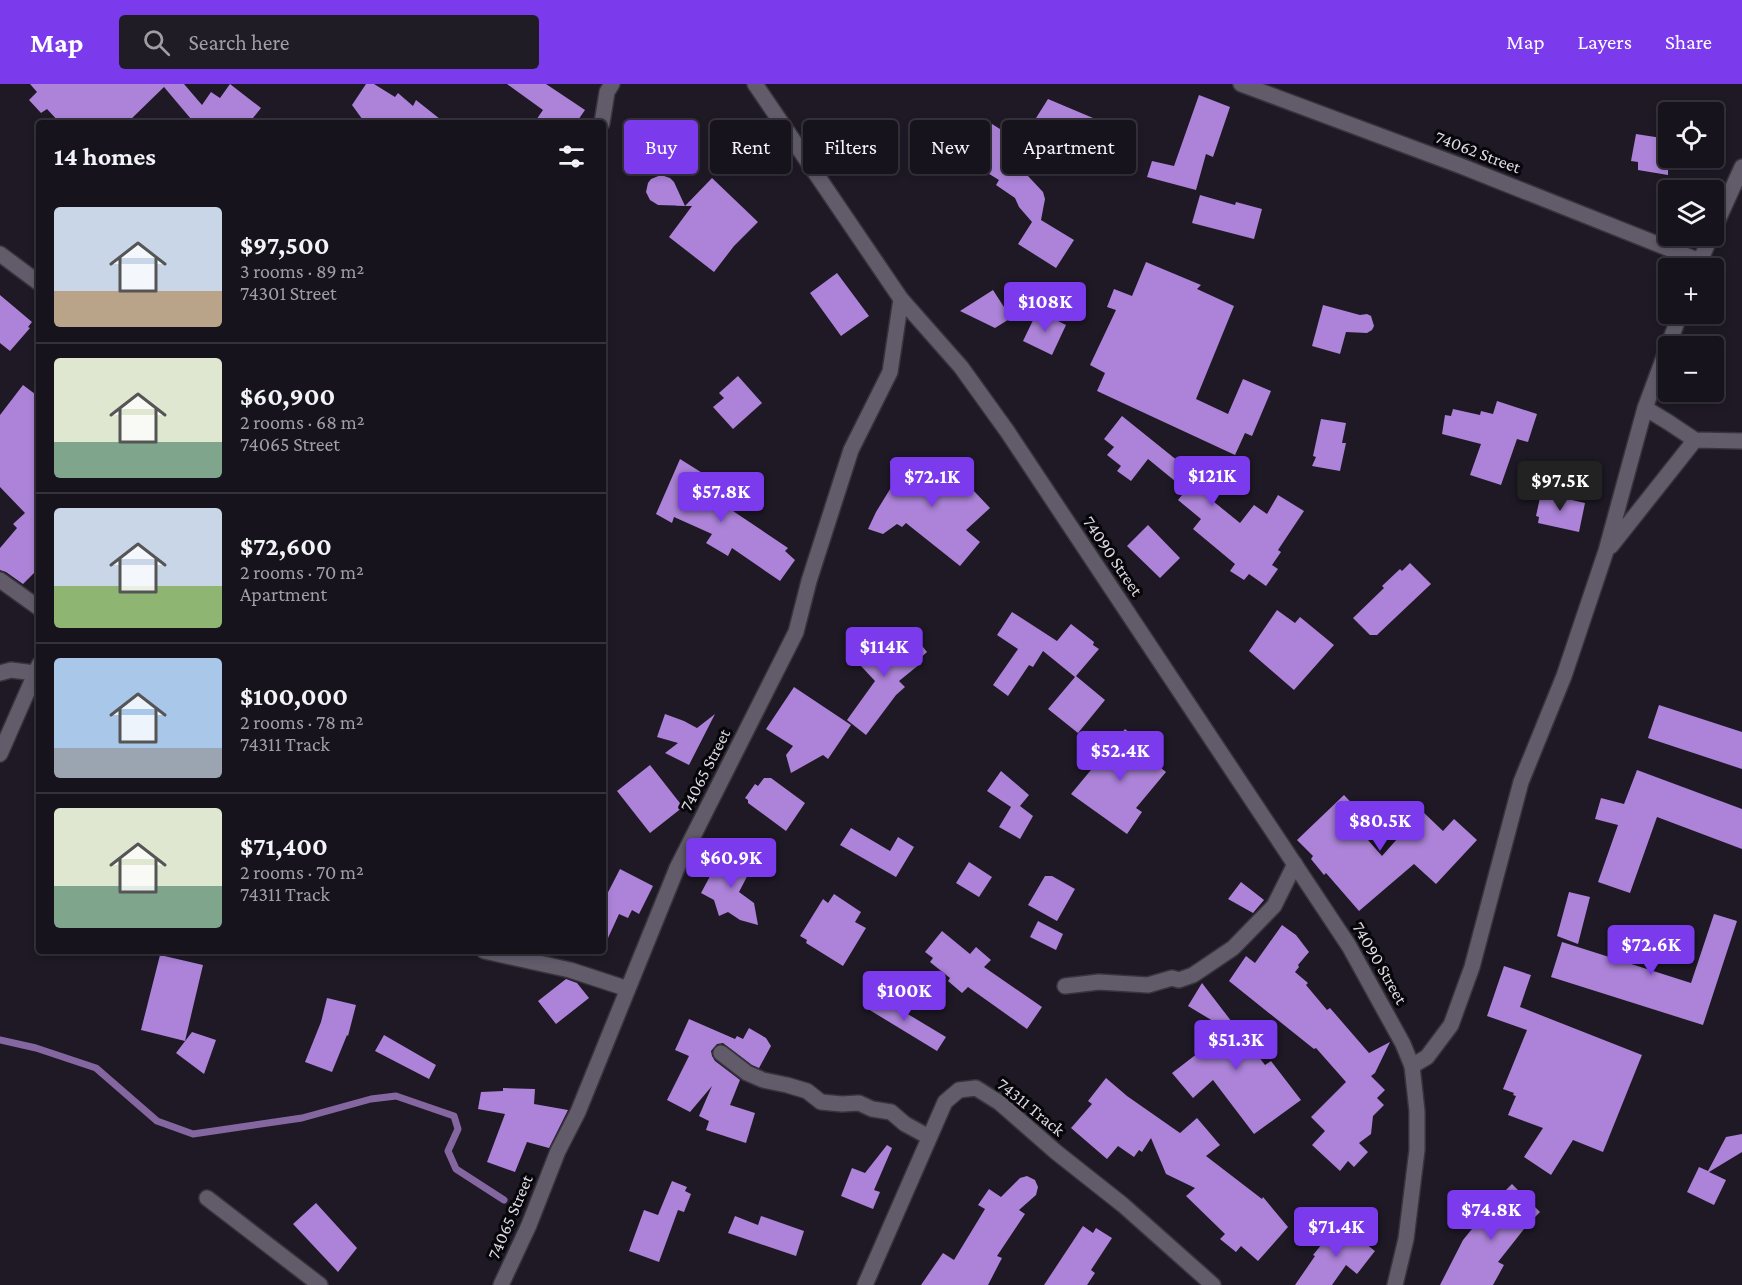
<!DOCTYPE html>
<meta charset="utf-8">
<style>
body{margin:0;font-family:"Crimson Pro",serif;background:#1f1c25;color:#f1f3f6;height:100vh;display:flex;flex-direction:column;font-size:22px;white-space:nowrap}
*{box-sizing:border-box;margin:0}
p{font-size:20px;color:#9e9ea3}
.icon{flex:none;width:33px;height:33px;fill:none;stroke:currentColor;stroke-width:2;stroke-linecap:round;stroke-linejoin:round}
.map{position:relative;flex:1;overflow:hidden}
.side{position:absolute;left:36px;top:36px;width:570px;height:834px;display:flex;flex-direction:column;background:#16131c;border-radius:6px;box-shadow:0 3px 9px #0003,0 0 0 2px #35323b}
.side>*{flex:none}
.banner{position:absolute;left:624px;top:36px;width:570px;height:54px;display:flex;gap:12px}
.tools{position:absolute;left:1658px;top:18px;display:grid;gap:12px}
.tools a{display:grid;place-items:center;width:66px;height:66px;border-radius:6px;background:#16131c;box-shadow:0 3px 9px #0003,0 0 0 2px #35323b;font-size:30px}
.price{position:absolute;translate:-50% -51px;padding:0 14px;border-radius:6px;background:#7c3aed;color:#fff;font-size:20px;line-height:39px;filter:drop-shadow(0 2px 3px #0008)}
.price::after{content:'';position:absolute;left:50%;top:36px;width:18px;height:14px;margin-left:-9px;background:inherit;clip-path:polygon(0 0,100% 0,50% 100%)}
.price.selected{background:#222;color:#fff}
ul{padding:0;list-style:none}
li{display:flex;align-items:center;gap:18px;height:150px;padding:0 18px}
li+li{border-top:2px solid #35323b}
li span{display:grid;place-items:center;flex:none;width:168px;height:120px;border-radius:6px;color:#555}
li>.icon{margin-inline-start:auto}
span .icon{width:72px;height:72px;fill:#fffc;stroke-width:1}
li b{font-size:26px}
h2{display:flex;justify-content:space-between;align-items:center;height:72px;padding:0 18px;font-size:26px}
.tag{padding:0 21px;border-radius:6px;background:#16131c;box-shadow:0 3px 9px #0003,0 0 0 2px #35323b;font-size:21px;line-height:54px}
.tag.selected{background:#7c3aed;color:#fff}
header{display:flex;align-items:center;gap:36px;box-sizing:border-box;height:84px;padding:0 30px;background:#7c3aed;color:#fff}
header strong{font-size:28px}
nav{display:flex;gap:33px;margin-inline-start:auto;font-size:21px}
.search{width:420px;height:54px;background:#1f1c25;display:flex;align-items:center;gap:15px;box-sizing:border-box;padding:0 21px;border-radius:6px;color:#9e9ea3;font-size:22px}
.map>svg:first-child{display:block}
.lines{fill:none;stroke-linecap:round;stroke-linejoin:round}
.stream{stroke:#8467a0;stroke-width:7}
.building{fill:#ac83d8}
.minor-casing{stroke:#38343c;stroke-width:18}
.tertiary-casing{stroke:#38343c;stroke-width:18}
.minor{stroke:#625b6a;stroke-width:15}
.tertiary{stroke:#625b6a;stroke-width:15}
.labels{text-anchor:middle;stroke-width:6;stroke-linejoin:round;paint-order:stroke}
.street-label{font-size:18px;fill:#ddd9e1;stroke:#07060a}
</style>
<header>
<strong>Map</strong>
<div class="search"><svg class="icon" aria-label="search" viewBox="0 0 24 24"><circle cx="10" cy="10" r="6"/><path d="M15 15l6 6"/></svg>Search here</div>
<nav><a>Map</a><a>Layers</a><a>Share</a></nav>
</header>
<div class="map">
<svg width="1742" height="1201" viewBox="0 0 1742 1201">
<rect width="100%" height="100%" fill="#1e1925"/>
<g class="lines">
<!-- stream -->
<path class="stream" d="M0,956L36,964L96,984L157,1037L193,1050L302,1034L371,1015L396,1012L454,1032L458,1045L448,1067L456,1085L504,1116"/>
</g>
<!-- building -->
<path class="building" d="M30,0H184L202,21L211,8L220,14L230,0L261,24L249,39H188L191,35L164,3L127,39H60L47,25L41,29L29,16L37,8Z
M366,0H374L395,13L398,9L413,22L416,16L445,39H392L386,34L376,39H365L352,21Z
M507,0H546L585,26L576,39H534L543,26Z
M1199,11L1230,23L1213,73L1206,70L1196,106L1147,93L1152,77L1174,82Z
M1048,15L1112,42L1097,76L1050,57L1028,92L1043,108L1045,115L1041,136L1074,156L1056,184L1018,160L1032,138L1019,123L1015,114L996,101L999,96L968,77L992,40L1021,58Z
M1636,50L1668,55V91L1638,86V78L1631,77Z
M661,91L670,94L674,98L685,122L712,94L758,138L734,162L714,188L669,153L692,122L658,121L650,116L646,108L648,99L651,95Z
M1200,111L1235,121L1236,118L1262,125L1254,155L1192,139Z
M1146,178L1201,201L1197,205L1234,222L1196,315L1228,330L1243,295L1271,307L1252,352L1245,349L1235,371L1097,307L1105,289L1090,281L1116,226L1107,223L1114,205L1132,212Z
M837,189L869,232L841,252L810,209Z
M993,206L1011,234L995,244L960,227Z
M0,211L32,238L28,243L30,244L10,267L0,259Z
M1323,221L1360,231L1367,230L1371,232L1374,242L1372,246L1367,249L1346,248L1340,270L1312,262Z
M1036,230H1044L1066,241L1052,271L1023,257Z
M738,292L762,319L733,345L713,323L724,314L719,309Z
M23,301L39,313V484L23,500L6,488L0,486V464L17,444L13,440L25,429L0,403V331Z
M1497,317L1537,330L1528,358L1517,355L1501,401L1470,391L1481,360L1442,350L1445,331L1451,332L1453,325L1480,331L1481,327L1493,330Z
M1122,332L1209,402L1203,409L1240,439L1254,421L1267,430L1278,411L1304,427L1278,466L1281,468L1272,481L1278,485L1266,502L1249,490L1244,496L1230,487L1235,480L1193,445L1201,435L1178,416L1186,406L1148,375L1131,397L1117,387L1121,382L1107,371L1114,363L1104,355Z
M1321,335L1346,339L1342,359H1346L1340,387L1312,382L1316,373L1313,372Z
M680,375L704,390L697,402L735,425L733,427L788,464L785,467L795,476L780,497L732,464L728,472L706,459L712,450L674,433L672,439L656,430Z
M890,377L957,389L990,424L966,446L980,458L960,482L906,439L902,443L897,440L883,450L868,445L876,428L895,397L891,391Z
M1541,409L1585,419L1579,448L1538,439L1539,433L1536,432Z
M1148,441L1180,474L1160,494L1127,462Z
M1410,479L1431,500L1377,551H1370L1353,534L1384,504L1382,502L1400,485L1402,487Z
M1277,526L1295,539L1300,533L1334,561L1294,606L1249,567Z
M1012,528L1057,557L1071,540L1094,558L1093,561L1099,565L1076,592L1105,616L1078,649L1048,625L1075,593L1043,567L1033,583L1029,581L1008,612L993,601L1018,565L997,551Z
M910,547L927,568L917,577L920,580L899,597L905,603L896,611L866,651L847,636L875,597L860,581L855,579L851,572L853,566L859,562H866L877,573Z
M794,603L851,641L828,675L823,671L791,689L786,671L793,662L766,645Z
M1659,621L1742,648V685L1648,654Z
M665,630L684,637L697,644L715,630L689,681L665,669L678,659L657,653Z
M1125,645L1141,658L1138,662L1157,677L1156,680L1166,688L1136,724L1142,728L1127,750L1071,710Z
M650,681L683,723L650,749L617,707Z
M1637,686L1742,725V765L1657,733L1630,809L1598,798L1618,741L1595,735L1601,714L1624,720Z
M1001,687L1029,711L1020,722L1033,732L1020,755L999,743L1011,723L987,707Z
M764,694H771L805,719L786,747L748,719V716L745,714L755,700L758,702Z
M1344,711L1363,731L1354,740L1382,772L1422,727L1443,747L1454,735L1477,756L1436,800L1414,780L1359,827L1326,789L1324,791L1311,775L1313,772L1297,756Z
M851,744L890,767L898,753L914,763L896,793L840,761Z
M723,768L752,783L739,808L754,819L758,841L740,836L728,828L719,832L714,816L701,809Z
M969,778L992,793L979,813L956,799Z
M620,785L653,802L639,830L632,826L628,834L619,830L603,865V818Z
M1045,792H1052L1075,805L1057,837L1028,821Z
M1241,798L1264,816L1253,829L1228,815Z
M1569,808L1590,813L1578,860L1557,852Z
M834,810L861,828L855,838L866,844L843,882L806,859L807,856L800,852L823,815L828,819Z
M1714,830L1737,837L1703,941L1551,893L1562,858L1691,899Z
M1038,837L1063,850L1056,866L1030,853Z
M1282,841L1296,851L1309,868L1298,881L1299,883L1295,888L1308,899L1306,901L1327,926L1330,924L1369,969L1390,958L1375,989L1371,992L1385,1006L1377,1014L1384,1021L1373,1032L1371,1050L1359,1059L1368,1068L1354,1083L1348,1077L1340,1087L1312,1061L1325,1047L1311,1033L1346,998L1316,964L1314,965L1229,897L1246,872L1255,879Z
M942,847L970,870L976,863L991,876L984,883L1042,923L1027,945L968,903L962,909L948,897L950,894L930,878L933,874L925,868Z
M160,871L203,881L185,957L141,946Z
M1504,882L1531,891L1520,923L1642,971L1603,1068L1573,1056L1551,1091L1524,1073L1543,1044L1508,1031L1516,1012L1513,1011L1514,1009L1503,1005L1527,946L1487,932Z
M566,895L577,899L589,914L556,940L538,917Z
M1202,899L1265,981L1271,977L1301,1016L1254,1050L1213,996L1193,1014L1172,989L1228,946L1188,922Z
M871,908L946,953L937,967L863,922Z
M327,914L356,921L348,952L347,951L332,988L305,978L321,938Z
M689,935L735,955L737,952L743,955L749,944L766,954L771,962L759,984L752,981L723,959L717,960L711,967L712,972L715,977L740,996L730,1021L755,1029L746,1059L706,1046L709,1037L699,1032L712,1002L690,1028L667,1016L689,972L675,966Z
M192,948L216,956L204,990L176,969Z
M384,951L436,981L429,995L375,967Z
M1106,994L1127,1012L1180,1049L1197,1034L1220,1061L1206,1072L1262,1115L1263,1113L1288,1143L1258,1177L1241,1162L1236,1168L1220,1155L1225,1150L1186,1112L1195,1104L1166,1090L1151,1054L1142,1068L1139,1066L1134,1073L1118,1062L1107,1075L1071,1044L1092,1020L1088,1017Z
M503,1004L535,1005L534,1020L568,1026L549,1064L527,1058L515,1088L487,1078L505,1030L478,1025L481,1008L503,1007Z
M1742,1050V1068L1709,1088L1726,1096L1714,1121L1687,1108L1699,1083L1708,1087L1726,1053Z
M887,1061L892,1064L874,1106L880,1108L873,1125L841,1112L852,1084L865,1089Z
M1027,1092L1035,1096L1038,1103L1036,1111L1019,1126L1025,1130L997,1172L1002,1174L988,1201H921L943,1169L954,1176L985,1125L978,1121L989,1105L1001,1113L1020,1094Z
M672,1097L687,1103L685,1107L691,1110L684,1128L678,1126L659,1178L629,1167L644,1126L658,1131Z
M1512,1100L1540,1128L1528,1140L1498,1178L1504,1181L1493,1201H1440L1463,1156L1494,1118Z
M316,1119L357,1164L338,1188L293,1140Z
M735,1132L758,1141L761,1132L804,1147L796,1172L728,1149Z
M1339,1139L1375,1167L1357,1190L1346,1181L1332,1201H1295L1315,1172L1313,1171Z
M1083,1142L1093,1149L1096,1144L1112,1154L1091,1186L1095,1189L1087,1201H1044Z"/>
<g class="lines">
<defs>
<path id="minor" d="M1241,0L1461,82L1700,177
M602,39L607,8L612,0
M1713,147L1742,83
M0,170L39,199
M1697,184L1711,152
M1645,324L1668,338L1695,356L1742,357
M1611,462L1695,356
M0,496L39,524
M0,589L11,586L35,589
M0,670L39,581
M484,867L570,886L628,905
M1065,902L1099,898L1148,901L1172,894L1179,896L1193,891L1233,864L1274,822L1295,780
M721,969L747,989L763,996L787,1001L807,1007L821,1018L842,1020L859,1019L872,1025L891,1028L905,1040L929,1053
M1412,982L1427,973L1451,941L1472,883L1521,698L1564,592L1606,467L1645,324L1680,230
M207,1114L320,1201
M501,1201L529,1141L558,1067L578,1028L677,784L796,548L809,497L851,366L890,288L901,215
M865,1201L945,1018L959,1006L976,1004L1000,1019L1056,1068L1123,1121L1213,1201"/>
<path id="tertiary" d="M755,0L901,215L961,283L1007,347L1349,862L1403,960L1412,982L1417,1027V1066L1406,1155L1395,1201"/>
</defs>
<!-- minor casing -->
<use href="#minor" class="minor-casing"/>
<!-- tertiary casing -->
<use href="#tertiary" class="tertiary-casing"/>
<!-- minor -->
<use href="#minor" class="minor"/>
<!-- tertiary -->
<use href="#tertiary" class="tertiary"/>
</g>
<g class="labels">
<!-- street labels -->
<g class="street-label">
<text transform="translate(1478 68) rotate(21)" y="6">74062 Street</text>
<text transform="translate(1113 472) rotate(56)" y="6">74090 Street</text>
<text transform="translate(705 686) rotate(-63)" y="6">74065 Street</text>
<text transform="translate(1380 879) rotate(60)" y="6">74090 Street</text>
<text transform="translate(1031 1023) rotate(39)" y="6">74311 Track</text>
<text transform="translate(510 1133) rotate(-67)" y="6">74065 Street</text>
</g>
</g>
</svg>
<div class="tools">
<a><svg class="icon" aria-label="locate" viewBox="0 0 24 24"><circle cx="12" cy="12" r="6"/><path d="M12 2v4M12 18v4M2 12h4M18 12h4"/></svg></a>
<a><svg class="icon" aria-label="layers" viewBox="0 0 24 24"><path d="M12 4l9 5-9 5-9-5zM3 14l9 5 9-5"/></svg></a>
<a>+</a>
<a>−</a>
</div>
<b class="price" style="left:1045px;top:249px">$108K</b>
<b class="price" style="left:1212px;top:423px">$121K</b>
<b class="price" style="left:932px;top:424px">$72.1K</b>
<b class="price selected" style="left:1560px;top:428px">$97.5K</b>
<b class="price" style="left:721px;top:439px">$57.8K</b>
<b class="price" style="left:884px;top:594px">$114K</b>
<b class="price" style="left:1120px;top:698px">$52.4K</b>
<b class="price" style="left:1380px;top:768px">$80.5K</b>
<b class="price" style="left:731px;top:805px">$60.9K</b>
<b class="price" style="left:1651px;top:892px">$72.6K</b>
<b class="price" style="left:904px;top:938px">$100K</b>
<b class="price" style="left:1236px;top:987px">$51.3K</b>
<b class="price" style="left:1491px;top:1157px">$74.8K</b>
<b class="price" style="left:1336px;top:1174px">$71.4K</b>
<div class="banner">
<a class="tag selected">Buy</a>
<a class="tag">Rent</a>
<a class="tag">Filters</a>
<a class="tag">New</a>
<a class="tag">Apartment</a>
</div>
<section class="side">
<h2>14 homes<svg class="icon" aria-label="filters" viewBox="0 0 24 24"><path d="M4 7h16M4 17h16"/><circle cx="9" cy="7" r="2"/><circle cx="15" cy="17" r="2"/></svg></h2>
<ul>
<li><span style="background:linear-gradient(#c9d6e8 70%,#b9a48a 0)"><svg class="icon" aria-label="home" viewBox="0 0 24 24"><path d="M3 11l9-7 9 7M6 9v11h12V9"/></svg></span><div><b>$97,500</b><p>3 rooms · 89 m²</p><p>74301 Street</p></div></li>
<li><span style="background:linear-gradient(#dfe7d0 70%,#7fa58c 0)"><svg class="icon" aria-label="home" viewBox="0 0 24 24"><path d="M3 11l9-7 9 7M6 9v11h12V9"/></svg></span><div><b>$60,900</b><p>2 rooms · 68 m²</p><p>74065 Street</p></div></li>
<li><span style="background:linear-gradient(#c9d6e8 65%,#8fb573 0)"><svg class="icon" aria-label="home" viewBox="0 0 24 24"><path d="M3 11l9-7 9 7M6 9v11h12V9"/></svg></span><div><b>$72,600</b><p>2 rooms · 70 m²</p><p>Apartment</p></div></li>
<li><span style="background:linear-gradient(#a9c7e8 75%,#9aa5b1 0)"><svg class="icon" aria-label="home" viewBox="0 0 24 24"><path d="M3 11l9-7 9 7M6 9v11h12V9"/></svg></span><div><b>$100,000</b><p>2 rooms · 78 m²</p><p>74311 Track</p></div></li>
<li><span style="background:linear-gradient(#dfe7d0 65%,#7fa58c 0)"><svg class="icon" aria-label="home" viewBox="0 0 24 24"><path d="M3 11l9-7 9 7M6 9v11h12V9"/></svg></span><div><b>$71,400</b><p>2 rooms · 70 m²</p><p>74311 Track</p></div></li>
</ul>
</section>
</div>
